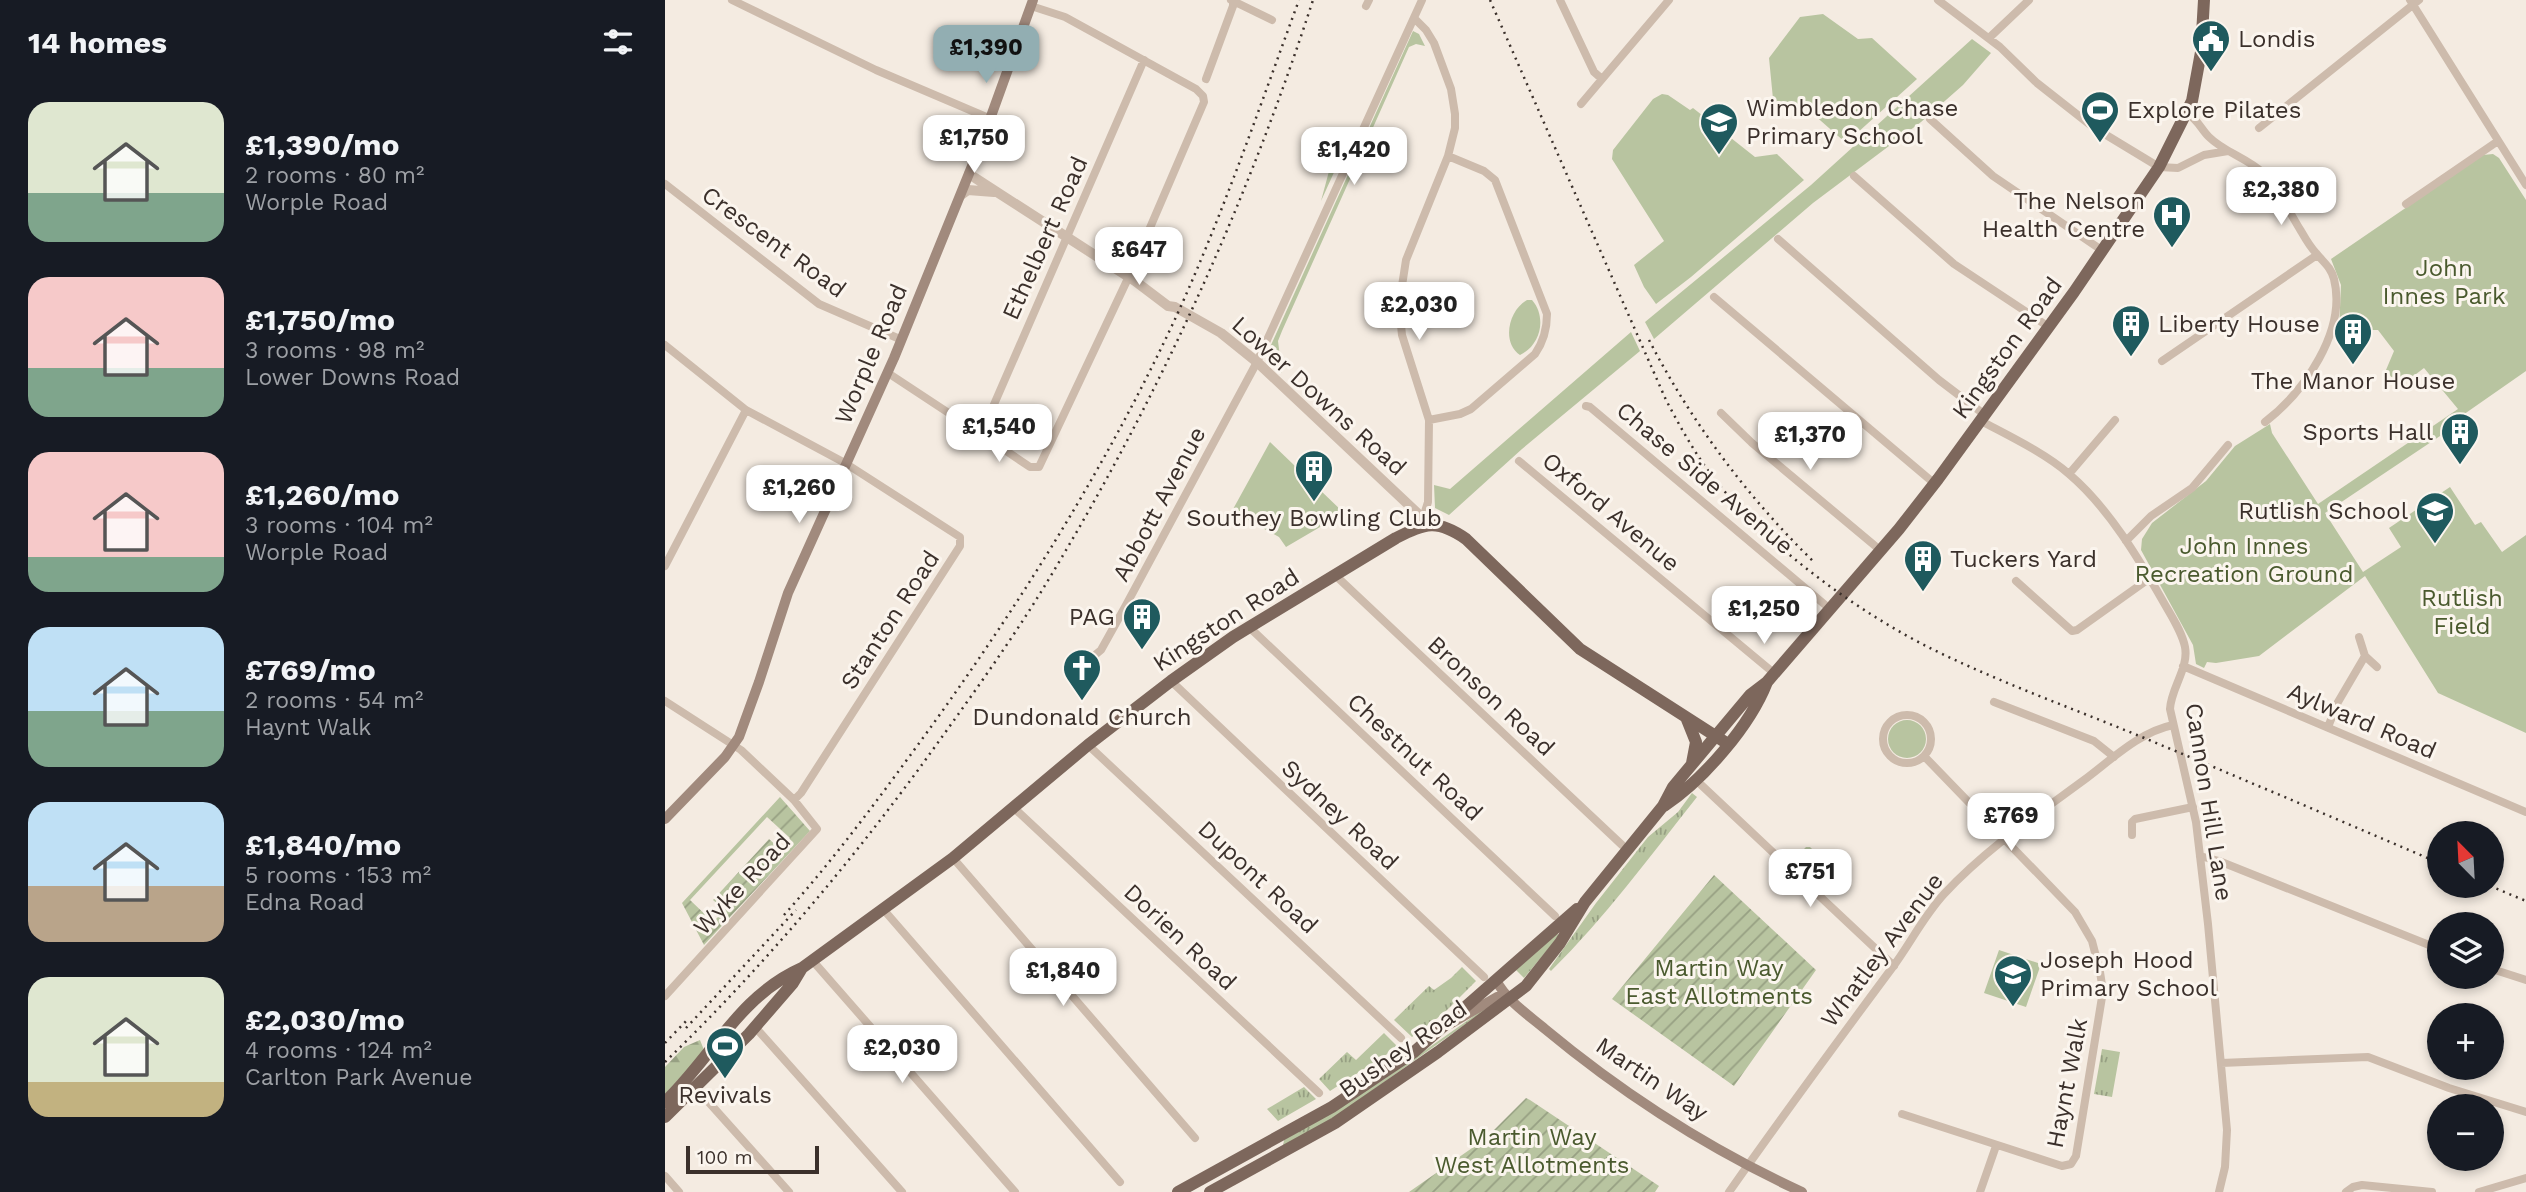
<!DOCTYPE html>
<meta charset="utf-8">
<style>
body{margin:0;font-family:"Work Sans",sans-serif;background:#20242c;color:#f1f3f6;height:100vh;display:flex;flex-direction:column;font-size:26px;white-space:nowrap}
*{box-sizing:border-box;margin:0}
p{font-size:23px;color:#9ea1a6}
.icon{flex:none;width:38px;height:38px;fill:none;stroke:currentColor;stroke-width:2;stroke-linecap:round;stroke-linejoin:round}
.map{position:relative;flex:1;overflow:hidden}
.side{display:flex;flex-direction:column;background:#171b24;width:665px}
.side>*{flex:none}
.needle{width:46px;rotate:336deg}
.controls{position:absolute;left:1762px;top:821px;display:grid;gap:14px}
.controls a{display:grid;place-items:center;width:77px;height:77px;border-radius:50%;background:#171b24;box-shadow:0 4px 10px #0003;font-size:35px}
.scale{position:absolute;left:21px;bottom:18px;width:133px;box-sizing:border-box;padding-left:7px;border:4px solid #3b302b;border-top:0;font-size:19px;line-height:24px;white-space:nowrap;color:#3b302b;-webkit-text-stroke:5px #fbf5ee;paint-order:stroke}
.price{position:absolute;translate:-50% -60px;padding:0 16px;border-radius:14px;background:#fff;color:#222;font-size:23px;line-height:46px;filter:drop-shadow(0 2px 4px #0008)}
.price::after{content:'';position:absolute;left:50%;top:42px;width:21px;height:16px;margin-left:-10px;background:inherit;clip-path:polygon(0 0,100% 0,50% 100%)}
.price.active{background:#92aeb2;color:#111}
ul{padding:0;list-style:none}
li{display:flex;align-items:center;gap:21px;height:175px;padding:0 28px}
li span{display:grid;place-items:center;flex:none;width:196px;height:140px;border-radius:21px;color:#555}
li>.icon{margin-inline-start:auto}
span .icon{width:84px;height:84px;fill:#fffc;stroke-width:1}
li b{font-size:30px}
h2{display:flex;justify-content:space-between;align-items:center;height:84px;padding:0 28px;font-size:30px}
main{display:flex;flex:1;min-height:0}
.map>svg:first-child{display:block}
.grass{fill:url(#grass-tufts)}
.forest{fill:url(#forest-firs)}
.park{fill:#b8c4a0}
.garden{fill:url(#garden-furrows);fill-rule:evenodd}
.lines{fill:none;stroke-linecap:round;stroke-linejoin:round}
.minor{stroke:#cdbbac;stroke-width:8}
.tertiary{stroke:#cdbbac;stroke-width:10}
.secondary{stroke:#a18a7d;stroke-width:10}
.primary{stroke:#7d675c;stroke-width:12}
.rail{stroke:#3b302b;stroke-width:2.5;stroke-dasharray:2 5;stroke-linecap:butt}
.labels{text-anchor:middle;stroke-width:6;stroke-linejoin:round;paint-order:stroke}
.poi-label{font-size:24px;fill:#3b302b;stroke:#fbf5ee;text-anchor:start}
.street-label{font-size:24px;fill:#3b302b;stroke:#fbf5ee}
.park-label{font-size:24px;fill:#4a5a2e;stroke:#fbf5ee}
</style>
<main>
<section class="side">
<h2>14 homes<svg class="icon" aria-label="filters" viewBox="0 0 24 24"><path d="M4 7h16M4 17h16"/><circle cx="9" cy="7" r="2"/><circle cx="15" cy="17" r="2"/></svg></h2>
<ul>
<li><span style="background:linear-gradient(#dfe7d0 65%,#7fa58c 0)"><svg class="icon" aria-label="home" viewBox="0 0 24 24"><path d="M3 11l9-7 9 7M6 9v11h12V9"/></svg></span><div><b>£1,390/mo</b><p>2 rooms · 80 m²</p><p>Worple Road</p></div></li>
<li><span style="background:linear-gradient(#f6c9c9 65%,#7fa58c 0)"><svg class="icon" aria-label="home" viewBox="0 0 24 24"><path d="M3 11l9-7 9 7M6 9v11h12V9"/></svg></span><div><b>£1,750/mo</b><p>3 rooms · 98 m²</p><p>Lower Downs Road</p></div></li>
<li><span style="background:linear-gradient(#f6c9c9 75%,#7fa58c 0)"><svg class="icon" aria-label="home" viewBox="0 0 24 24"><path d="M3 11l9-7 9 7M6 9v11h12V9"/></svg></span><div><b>£1,260/mo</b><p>3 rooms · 104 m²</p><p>Worple Road</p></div></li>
<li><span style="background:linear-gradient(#bfe0f5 60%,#7fa58c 0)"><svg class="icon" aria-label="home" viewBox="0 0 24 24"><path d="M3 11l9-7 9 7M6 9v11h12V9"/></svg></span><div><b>£769/mo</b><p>2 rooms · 54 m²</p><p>Haynt Walk</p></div></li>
<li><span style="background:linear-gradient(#bfe0f5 60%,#b9a48a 0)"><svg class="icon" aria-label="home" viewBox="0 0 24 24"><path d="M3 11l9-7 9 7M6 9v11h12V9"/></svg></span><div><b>£1,840/mo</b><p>5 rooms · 153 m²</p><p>Edna Road</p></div></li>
<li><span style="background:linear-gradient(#dfe7d0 75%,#c2b280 0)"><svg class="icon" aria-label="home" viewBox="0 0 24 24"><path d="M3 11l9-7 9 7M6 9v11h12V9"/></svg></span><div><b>£2,030/mo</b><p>4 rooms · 124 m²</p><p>Carlton Park Avenue</p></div></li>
</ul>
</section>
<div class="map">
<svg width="1861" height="1192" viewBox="0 0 1861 1192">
<defs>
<pattern id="grass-tufts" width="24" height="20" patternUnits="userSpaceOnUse" patternTransform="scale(1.75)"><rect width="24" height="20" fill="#b8c4a0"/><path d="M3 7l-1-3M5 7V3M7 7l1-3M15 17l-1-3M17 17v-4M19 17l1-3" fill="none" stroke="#97a083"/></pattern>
<pattern id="forest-firs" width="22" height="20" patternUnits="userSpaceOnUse" patternTransform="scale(1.75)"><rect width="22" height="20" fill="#b8c4a0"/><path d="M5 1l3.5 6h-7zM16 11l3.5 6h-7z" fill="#97a083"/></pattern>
<pattern id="garden-furrows" width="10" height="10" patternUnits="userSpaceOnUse" patternTransform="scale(1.75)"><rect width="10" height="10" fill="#b8c4a0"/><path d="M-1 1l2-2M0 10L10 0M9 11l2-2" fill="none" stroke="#97a083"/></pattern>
</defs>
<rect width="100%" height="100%" fill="#f4ebe1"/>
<!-- grass -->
<path class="grass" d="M1027,793L1032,797C985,856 940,918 886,971L884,969L931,903L983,837L1013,812Z
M892,933L894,936L859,978L851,970Z
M797,967L811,981L779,1013L747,1037L729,1020L764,986L769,990L786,978Z
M823,1006H826L673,1115L618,1147L619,1140L718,1080Z
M719,1033L733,1047L665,1091L654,1079L682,1052L691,1060Z
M1437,1049L1455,1052L1447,1097L1429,1094Z
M639,1087L651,1099L613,1121L602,1109Z"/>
<!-- forest -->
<path class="forest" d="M35,1040L39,1050L38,1054L0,1094V1067L19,1047Z"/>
<!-- park -->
<path class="park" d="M1158,14L1193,39L1207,38L1252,79L1181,143L1139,106L1114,107L1108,99L1104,58L1135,17Z
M748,31L754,34L760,46L751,44L744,47L617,331L613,341L617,373L602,360L601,356Z
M1307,39L1326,53L1298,85L1256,122L1148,203L989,339L980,322L1146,185Z
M997,94L1003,95L1025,110L1028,108L1090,157L1112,154L1139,180L1026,277L991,304L979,287L969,265L999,241L947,159L948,150L988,99Z
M686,135L656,201L667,160Z
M1828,154L1834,158L1861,200V371L1785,424L1787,428L1660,513L1698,572L1736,547L1724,528L1785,487L1810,525L1816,522L1837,552L1861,535V733L1773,693L1700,576L1594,656L1551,663L1542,662L1539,668L1531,664L1528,645L1476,550L1477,539L1487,523L1541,481L1570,446L1605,424L1607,433L1653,504L1793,409L1759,368L1734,387L1721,370L1729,351L1713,330H1674L1676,285L1666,259L1818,155Z
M862,300H867C882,317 876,345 855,355C836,342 844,310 862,300Z
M966,332L975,351L857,449L784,515L770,508L769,485L785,489Z
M605,442L679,513L621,547L614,537L567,511Z
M1223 739a19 19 0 1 1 38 0a19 19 0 1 1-38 0Z
M1141,847H1145L1173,875L1174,878L1159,893L1126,862Z
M1334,950L1376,964L1361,1007L1319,993Z"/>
<!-- garden -->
<path class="garden" d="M115,797L145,831L39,945L17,903ZM102,817L125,838L115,849L104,839L48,900L60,910L48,922L25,900Z
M1049,875L1151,970L1069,1086L947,999Z
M861,1098L865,1100L994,1186L990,1192H744L820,1139Z"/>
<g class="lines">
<!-- minor -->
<path class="minor" d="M67,0L211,70L326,119
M566,0L607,20
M895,0L929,72L937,79
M1273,0L1335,47L1372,83L1428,127L1494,167L1513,168L1539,155L1563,151
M1745,0L1861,185
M701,6L704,0
M750,19L761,30L769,43L786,89L790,114V128L783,156L741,260L734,305L737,335L764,420L763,502L758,518
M1324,38L1364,0
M541,79L568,6V2
M916,104L1004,0
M1523,114C1533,120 1536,129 1544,137C1559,152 1582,158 1598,173C1614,189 1624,212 1636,231C1640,238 1645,247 1651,253C1658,262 1666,267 1669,279C1682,331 1639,392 1600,422
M1265,119L1328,176L1438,251
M1594,128L1754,0
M1189,176L1289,264L1384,327
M0,184L154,304L237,340
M1741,204L1833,141
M1113,239L1274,380L1320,415
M1049,297L1270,484
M0,345L81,410L180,463L295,537V546L136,793L129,800
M1497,361L1652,255
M223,373L311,431L317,432L319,436L365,467H374L466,272L539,102L538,96L531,89L400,17L366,6
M921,406L925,407L1165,609
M1056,413L1087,443L1215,550
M764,420L795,414L806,409L870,354C879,341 882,329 882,314L830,180L819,171L783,156
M1316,421C1344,436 1380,453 1404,474C1443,507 1474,559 1499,603C1507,617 1517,632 1520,647C1524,668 1506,688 1505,709L1531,822L1543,924L1562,1130L1560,1167L1554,1192
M317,432L479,60
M854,461L1110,674
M1404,474L1450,420
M1461,541L1486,516L1527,488L1563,445
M0,566L81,410
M670,575L957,845
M1351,581L1407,631L1412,630L1485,578
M584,627L890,916
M1694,637L1700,656L1712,667
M424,660L436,650L460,607L592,362L757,0
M1518,666L1861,812
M506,681L819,977
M0,701L76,750L129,800L152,829L0,996
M1329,702L1429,741L1449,757
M1218 739a24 24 0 1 1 48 0a24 24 0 1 1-48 0Z
M1663,727L1673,702L1700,656
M423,745L736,1038
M1032,781L1229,966
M349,808L654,1093
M1467,835V822L1470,819L1528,807
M1535,856L1554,861L1774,949
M288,858L530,1138
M218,909L455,1182
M147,960L350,1192
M1827,969L1861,980
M90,1027L237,1192
M1556,1063L1703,1057L1784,1088L1861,1112
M31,1088L124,1192
M1237,1114L1397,1166L1406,1164L1411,1156L1438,991L1435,972L1427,941L1410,912L1259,756
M0,1176L14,1192
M1064,1192C1117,1117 1172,1042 1227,968C1245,944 1258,917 1279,894C1320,850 1370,816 1419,780C1446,760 1474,732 1508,725
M1315,1192L1331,1146
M1681,1192L1688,1187L1697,1185L1767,1192
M1814,1192L1861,1178"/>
<!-- tertiary -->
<path class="tertiary" d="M304,174L470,281L503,306L510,307L556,333L592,362L764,524
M296,195L303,190L329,192"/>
<!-- secondary -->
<path class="secondary" d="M0,819L60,757L74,737L94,682L123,593L229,358L316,144L368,0
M831,980C841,1000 862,1014 880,1029C957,1093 1046,1150 1137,1192
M785,1024L832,997L842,996"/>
<!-- primary -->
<path class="primary" d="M1021,717L1031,742L1027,763
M999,806C1038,780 1085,726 1102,682
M0,1102C48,1056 74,996 137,968L288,858L423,745L506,681L568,637L731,538C761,523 772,519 801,539L915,649L1063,744
M0,1117L84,1034L128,983L137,968
M513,1192L667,1107L749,1052L912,909
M545,1192L670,1123L773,1052L861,986L895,943L920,902L998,806L1008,787L1085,695L1102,682L1234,529L1273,479L1409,292L1494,167L1527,101L1536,52L1539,0"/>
<!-- rail -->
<path class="rail" d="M825,0L1001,400C1018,432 1036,465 1061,493C1114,554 1195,613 1267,649C1334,682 1404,707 1472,735C1573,777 1674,820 1774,863
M984,340C1027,423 1083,498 1150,563
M1825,886L1861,901
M119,915C171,857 217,794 263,731C357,601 443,463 511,317C558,214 595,106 634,0
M21,1028L131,910
M0,1043L24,1018
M0,1062C94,971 178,872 256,766C295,712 335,657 371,600C487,412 580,210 648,0"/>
</g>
<!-- icons -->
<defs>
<symbol id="civic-pin" viewBox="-11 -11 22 30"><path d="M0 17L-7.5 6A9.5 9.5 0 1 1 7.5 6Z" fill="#1f5a5e" stroke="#fbf5ee"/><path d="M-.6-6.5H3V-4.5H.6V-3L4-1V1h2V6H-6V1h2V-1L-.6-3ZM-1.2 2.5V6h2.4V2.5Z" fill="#fff"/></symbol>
<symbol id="stadium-pin" viewBox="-11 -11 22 30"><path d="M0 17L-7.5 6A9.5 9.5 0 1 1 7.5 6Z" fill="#1f5a5e" stroke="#fbf5ee"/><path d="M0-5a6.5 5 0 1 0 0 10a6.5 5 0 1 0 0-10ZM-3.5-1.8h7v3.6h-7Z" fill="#fff"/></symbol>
<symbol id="school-pin" viewBox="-11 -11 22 30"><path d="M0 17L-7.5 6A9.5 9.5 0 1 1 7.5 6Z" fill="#1f5a5e" stroke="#fbf5ee"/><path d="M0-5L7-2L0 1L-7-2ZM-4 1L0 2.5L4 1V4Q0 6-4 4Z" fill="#fff"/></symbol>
<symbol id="hospital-pin" viewBox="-11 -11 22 30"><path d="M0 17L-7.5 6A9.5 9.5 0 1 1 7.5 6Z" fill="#1f5a5e" stroke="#fbf5ee"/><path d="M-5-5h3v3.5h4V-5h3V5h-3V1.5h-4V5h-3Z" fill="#fff"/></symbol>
<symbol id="building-pin" viewBox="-11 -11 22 30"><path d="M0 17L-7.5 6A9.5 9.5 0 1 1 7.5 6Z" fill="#1f5a5e" stroke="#fbf5ee"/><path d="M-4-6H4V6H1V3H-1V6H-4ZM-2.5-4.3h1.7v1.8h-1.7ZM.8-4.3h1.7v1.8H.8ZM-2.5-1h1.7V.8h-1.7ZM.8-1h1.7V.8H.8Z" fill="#fff"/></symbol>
<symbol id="church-pin" viewBox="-11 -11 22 30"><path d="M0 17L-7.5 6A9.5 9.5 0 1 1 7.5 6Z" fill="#1f5a5e" stroke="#fbf5ee"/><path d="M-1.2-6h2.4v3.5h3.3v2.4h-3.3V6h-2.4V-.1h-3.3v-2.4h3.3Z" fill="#fff"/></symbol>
</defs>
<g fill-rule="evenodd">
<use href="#civic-pin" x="1524" y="17" width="44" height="60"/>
<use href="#stadium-pin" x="1413" y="88" width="44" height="60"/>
<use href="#school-pin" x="1032" y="100" width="44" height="60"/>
<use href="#hospital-pin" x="1485" y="193" width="44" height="60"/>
<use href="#building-pin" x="1444" y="302" width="44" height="60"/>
<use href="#building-pin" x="1666" y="310" width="44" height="60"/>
<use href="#building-pin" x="1773" y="410" width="44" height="60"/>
<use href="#building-pin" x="627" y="447" width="44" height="60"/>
<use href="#school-pin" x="1748" y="489" width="44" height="60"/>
<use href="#building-pin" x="1236" y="537" width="44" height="60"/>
<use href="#building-pin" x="455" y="595" width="44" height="60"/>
<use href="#church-pin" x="395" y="646" width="44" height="60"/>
<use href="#school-pin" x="1326" y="952" width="44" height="60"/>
<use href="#stadium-pin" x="38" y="1024" width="44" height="60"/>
</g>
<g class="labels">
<!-- poi labels -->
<g class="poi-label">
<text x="1573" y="47">Londis</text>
<text x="1081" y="116">Wimbledon Chase<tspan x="1081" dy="28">Primary School</tspan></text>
<text x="1462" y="118">Explore Pilates</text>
<text x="1480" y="209" text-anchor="end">The Nelson<tspan x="1480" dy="28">Health Centre</tspan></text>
<text x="1493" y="332">Liberty House</text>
<text x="1688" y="389" text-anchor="middle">The Manor House</text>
<text x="1768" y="440" text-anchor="end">Sports Hall</text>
<text x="1743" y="519" text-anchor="end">Rutlish School</text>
<text x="649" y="526" text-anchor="middle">Southey Bowling Club</text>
<text x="1285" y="567">Tuckers Yard</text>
<text x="450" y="625" text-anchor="end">PAG</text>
<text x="417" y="725" text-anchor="middle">Dundonald Church</text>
<text x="1375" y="968">Joseph Hood<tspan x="1375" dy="28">Primary School</tspan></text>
<text x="60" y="1103" text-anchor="middle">Revivals</text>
</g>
<!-- street labels -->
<g class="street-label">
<text transform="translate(380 238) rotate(-66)" y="8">Ethelbert Road</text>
<text transform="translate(109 242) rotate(36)" y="8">Crescent Road</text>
<text transform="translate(1342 348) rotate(-54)" y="8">Kingston Road</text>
<text transform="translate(206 354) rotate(-67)" y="8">Worple Road</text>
<text transform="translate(654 396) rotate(42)" y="8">Lower Downs Road</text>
<text transform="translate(1040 478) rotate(40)" y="8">Chase Side Avenue</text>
<text transform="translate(494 504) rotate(-62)" y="8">Abbott Avenue</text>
<text transform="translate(946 512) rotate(40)" y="8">Oxford Avenue</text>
<text transform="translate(225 620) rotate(-57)" y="8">Stanton Road</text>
<text transform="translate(561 620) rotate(-33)" y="8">Kingston Road</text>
<text transform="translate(826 696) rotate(43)" y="8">Bronson Road</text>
<text transform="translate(1697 721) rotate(23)" y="8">Aylward Road</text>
<text transform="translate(750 757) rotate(43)" y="8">Chestnut Road</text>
<text transform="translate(1544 802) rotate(81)" y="8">Cannon Hill Lane</text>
<text transform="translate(675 815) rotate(43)" y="8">Sydney Road</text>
<text transform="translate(593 877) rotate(43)" y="8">Dupont Road</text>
<text transform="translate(77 884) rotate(-47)" y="8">Wyke Road</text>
<text transform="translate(515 937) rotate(43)" y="8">Dorien Road</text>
<text transform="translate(1217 950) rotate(-53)" y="8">Whatley Avenue</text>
<text transform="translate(738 1049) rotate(-35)" y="8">Bushey Road</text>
<text transform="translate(987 1079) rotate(34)" y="8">Martin Way</text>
<text transform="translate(1402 1083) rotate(-79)" y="8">Haynt Walk</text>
</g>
<!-- park labels -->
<g class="park-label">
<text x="1779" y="276">John<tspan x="1779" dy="28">Innes Park</tspan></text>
<text x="1579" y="554">John Innes<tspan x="1579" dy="28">Recreation Ground</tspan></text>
<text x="1797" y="606">Rutlish<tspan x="1797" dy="28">Field</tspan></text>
<text x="1054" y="976">Martin Way<tspan x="1054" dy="28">East Allotments</tspan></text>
<text x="867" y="1145">Martin Way<tspan x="867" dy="28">West Allotments</tspan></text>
</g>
</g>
</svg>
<div class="controls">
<a><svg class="needle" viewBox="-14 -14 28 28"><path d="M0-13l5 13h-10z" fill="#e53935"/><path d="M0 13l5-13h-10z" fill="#9ea1a6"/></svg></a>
<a><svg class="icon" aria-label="layers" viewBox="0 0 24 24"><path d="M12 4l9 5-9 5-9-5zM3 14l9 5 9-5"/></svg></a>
<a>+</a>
<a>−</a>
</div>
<div class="scale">100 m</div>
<b class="price active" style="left:321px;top:85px">£1,390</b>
<b class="price" style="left:309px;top:175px">£1,750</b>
<b class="price" style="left:689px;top:187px">£1,420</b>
<b class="price" style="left:1616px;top:227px">£2,380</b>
<b class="price" style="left:474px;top:287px">£647</b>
<b class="price" style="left:754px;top:342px">£2,030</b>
<b class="price" style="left:334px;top:464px">£1,540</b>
<b class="price" style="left:1145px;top:472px">£1,370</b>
<b class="price" style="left:134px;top:525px">£1,260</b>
<b class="price" style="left:1099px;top:646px">£1,250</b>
<b class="price" style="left:1346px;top:853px">£769</b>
<b class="price" style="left:1145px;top:909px">£751</b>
<b class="price" style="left:398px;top:1008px">£1,840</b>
<b class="price" style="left:237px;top:1085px">£2,030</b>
</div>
</main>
